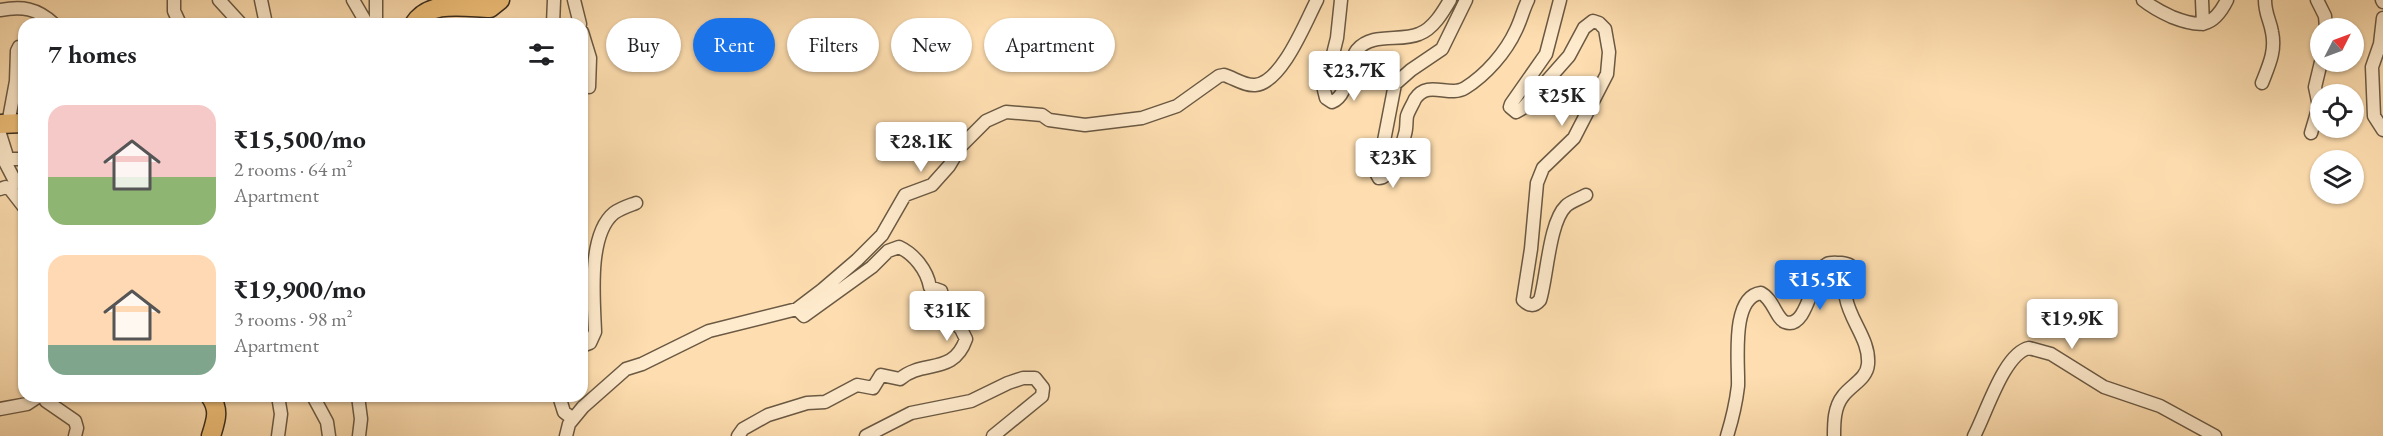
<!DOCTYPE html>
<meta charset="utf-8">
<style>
body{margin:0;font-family:"EB Garamond",serif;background:#f6f6f6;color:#202124;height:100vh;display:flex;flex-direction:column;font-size:22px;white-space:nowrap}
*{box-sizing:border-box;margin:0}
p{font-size:20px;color:#757577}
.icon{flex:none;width:33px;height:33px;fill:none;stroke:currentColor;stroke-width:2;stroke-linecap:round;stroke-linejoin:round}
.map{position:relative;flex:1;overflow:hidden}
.details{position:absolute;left:18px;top:18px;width:570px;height:384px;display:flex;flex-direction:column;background:#fff;border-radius:18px;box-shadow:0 2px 4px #0004}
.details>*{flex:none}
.banner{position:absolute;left:606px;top:18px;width:570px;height:54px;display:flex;gap:12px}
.needle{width:39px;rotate:48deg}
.fabs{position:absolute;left:2310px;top:18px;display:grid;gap:12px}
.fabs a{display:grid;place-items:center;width:54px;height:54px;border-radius:50%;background:#fff;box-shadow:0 2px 4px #0004;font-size:30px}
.price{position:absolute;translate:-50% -51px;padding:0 14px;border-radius:6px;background:#fff;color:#222;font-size:20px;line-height:39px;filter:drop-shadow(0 2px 3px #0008)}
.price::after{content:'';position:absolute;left:50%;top:36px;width:18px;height:14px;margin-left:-9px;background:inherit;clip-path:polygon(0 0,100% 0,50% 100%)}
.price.current{background:#1a73e8;color:#fff}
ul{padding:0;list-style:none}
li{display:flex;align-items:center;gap:18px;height:150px;padding:0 30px}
li span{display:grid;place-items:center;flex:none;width:168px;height:120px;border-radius:18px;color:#555}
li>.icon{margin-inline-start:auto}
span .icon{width:72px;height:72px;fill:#fffc;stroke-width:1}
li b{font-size:26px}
h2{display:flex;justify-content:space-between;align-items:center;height:72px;padding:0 30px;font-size:26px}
.chip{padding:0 21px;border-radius:27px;background:#fff;box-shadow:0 2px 4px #0004;font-size:21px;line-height:54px}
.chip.current{background:#1a73e8;color:#fff}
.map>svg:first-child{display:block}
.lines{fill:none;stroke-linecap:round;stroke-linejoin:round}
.minor-casing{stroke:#6a5943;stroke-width:15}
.highway-casing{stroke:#392d1f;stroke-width:21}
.minor{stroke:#feeacc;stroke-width:12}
.highway{stroke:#efbf78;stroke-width:18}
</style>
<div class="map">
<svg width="2383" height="436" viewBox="0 0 2383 436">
<rect width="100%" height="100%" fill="#fedeb0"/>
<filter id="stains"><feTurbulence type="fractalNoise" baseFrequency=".00333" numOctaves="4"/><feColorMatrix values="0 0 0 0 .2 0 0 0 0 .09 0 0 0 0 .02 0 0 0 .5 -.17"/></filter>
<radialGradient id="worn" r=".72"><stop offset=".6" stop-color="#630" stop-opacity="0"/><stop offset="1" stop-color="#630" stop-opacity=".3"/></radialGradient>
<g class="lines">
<defs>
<path id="minor" d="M174,0V11L180,24
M219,0L241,24
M261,0L266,24
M353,0L367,24
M574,0L580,24
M1341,0L1337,38L1324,90L1326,98L1332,102C1350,95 1346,64 1357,50C1372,32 1400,42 1419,34C1433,29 1443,12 1450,0
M1466,0L1442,49L1411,70L1395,84L1383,146L1374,169L1379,178C1392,178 1402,146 1405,134C1407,128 1406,121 1407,116C1409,110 1413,104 1415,99C1428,79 1449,98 1465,88C1486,75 1506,52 1516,30C1521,20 1523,10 1528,0
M1560,0L1546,54L1511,104L1510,107L1516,112L1523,108L1569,56L1584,28L1593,21L1599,23L1605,29L1609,52L1607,74L1574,138L1543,168L1537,183L1531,249L1523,300C1529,306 1534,307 1540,300C1547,278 1549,222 1566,206C1571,201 1579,199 1586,195
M2143,0C2153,8 2161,12 2172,17C2200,28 2213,28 2227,0
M2202,0L2203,24
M2317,0L2325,16L2326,28
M2382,0L2383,2
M0,10C22,6 37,8 54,24
M2383,18L2380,44L2372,67L2374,116L2383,130
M376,24V0
M553,24L554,0
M582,32L590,58L589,87
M2262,83C2269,65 2276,51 2272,32C2270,20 2265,14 2265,0
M8,124L16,81L17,51L19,47H24
M2311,133L2319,106L2315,87L2321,62
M0,134L6,153L3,158L16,183
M0,159H24
M0,189L6,187L10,189L24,207
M582,346L590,343L595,332C594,301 587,235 614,213C621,208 628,206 636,203
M46,396V401L75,421L77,428L75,436
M278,396L281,414L278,436
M313,396L327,422L329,436
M358,396L361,419L359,436
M559,396L564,412L573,419
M0,409L27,404L39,396
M566,436L569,424L583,407L626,369L642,364L709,331L797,309L822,290L857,260L882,235L905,195L932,185L949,166L961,146L986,121L1006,112L1042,115L1049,120L1085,125L1142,118L1177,106L1219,76L1224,75C1234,78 1245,86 1255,85C1282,83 1306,21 1317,0
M738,436L743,429L768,415L807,403L825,402L857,385L873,388L881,375L900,379C923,359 953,376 966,339L961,329L939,307L942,295L941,291L930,287C927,270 914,254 899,247L888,251L872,267L804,316L797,309
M866,436L911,413L971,401L1008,383L1023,378H1035L1043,388L1042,396L993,436
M1727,436C1732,420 1736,403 1738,386C1739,364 1730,297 1761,293C1773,299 1776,318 1785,322C1808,331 1812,272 1827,264C1831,262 1836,263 1841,263C1848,264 1852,265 1856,272L1855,280L1846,298C1850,321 1870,340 1868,364C1867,379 1851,385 1843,396C1834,407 1834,423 1834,436
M1974,436C1986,414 2004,353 2029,348L2051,354L2104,387L2160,406L2215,436"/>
<path id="highway" d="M414,24C429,0 462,7 490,8L500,0
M0,124L24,123
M210,396C220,410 216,420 211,436"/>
</defs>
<!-- minor casing -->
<use href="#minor" class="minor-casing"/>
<!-- highway casing -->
<use href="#highway" class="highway-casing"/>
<!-- minor -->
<use href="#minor" class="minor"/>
<!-- highway -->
<use href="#highway" class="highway"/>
</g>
<rect width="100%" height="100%" filter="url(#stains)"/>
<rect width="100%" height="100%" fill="url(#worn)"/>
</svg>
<div class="fabs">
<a><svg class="needle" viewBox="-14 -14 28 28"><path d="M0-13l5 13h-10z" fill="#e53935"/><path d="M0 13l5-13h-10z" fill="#757577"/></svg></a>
<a><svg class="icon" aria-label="locate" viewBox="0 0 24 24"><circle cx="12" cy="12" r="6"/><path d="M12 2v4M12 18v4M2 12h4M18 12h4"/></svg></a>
<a><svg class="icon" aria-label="layers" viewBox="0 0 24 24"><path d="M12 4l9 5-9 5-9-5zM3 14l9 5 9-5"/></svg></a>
</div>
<b class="price" style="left:1354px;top:102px">₹23.7K</b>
<b class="price" style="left:1562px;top:127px">₹25K</b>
<b class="price" style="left:921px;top:173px">₹28.1K</b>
<b class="price" style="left:1393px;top:189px">₹23K</b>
<b class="price current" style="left:1820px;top:311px">₹15.5K</b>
<b class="price" style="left:947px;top:342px">₹31K</b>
<b class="price" style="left:2072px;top:350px">₹19.9K</b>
<div class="banner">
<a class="chip">Buy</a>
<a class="chip current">Rent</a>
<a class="chip">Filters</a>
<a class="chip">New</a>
<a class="chip">Apartment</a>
</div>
<section class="details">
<h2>7 homes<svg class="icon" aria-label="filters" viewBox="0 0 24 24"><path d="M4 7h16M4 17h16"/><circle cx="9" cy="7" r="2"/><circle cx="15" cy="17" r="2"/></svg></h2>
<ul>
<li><span style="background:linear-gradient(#f6c9c9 60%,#8fb573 0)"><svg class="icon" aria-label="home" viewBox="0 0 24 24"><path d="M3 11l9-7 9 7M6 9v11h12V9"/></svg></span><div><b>₹15,500/mo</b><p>2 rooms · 64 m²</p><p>Apartment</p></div></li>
<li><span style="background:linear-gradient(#ffd9b3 75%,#7fa58c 0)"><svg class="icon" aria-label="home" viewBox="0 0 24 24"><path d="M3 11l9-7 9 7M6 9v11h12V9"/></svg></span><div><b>₹19,900/mo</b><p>3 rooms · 98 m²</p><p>Apartment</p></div></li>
</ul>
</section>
</div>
